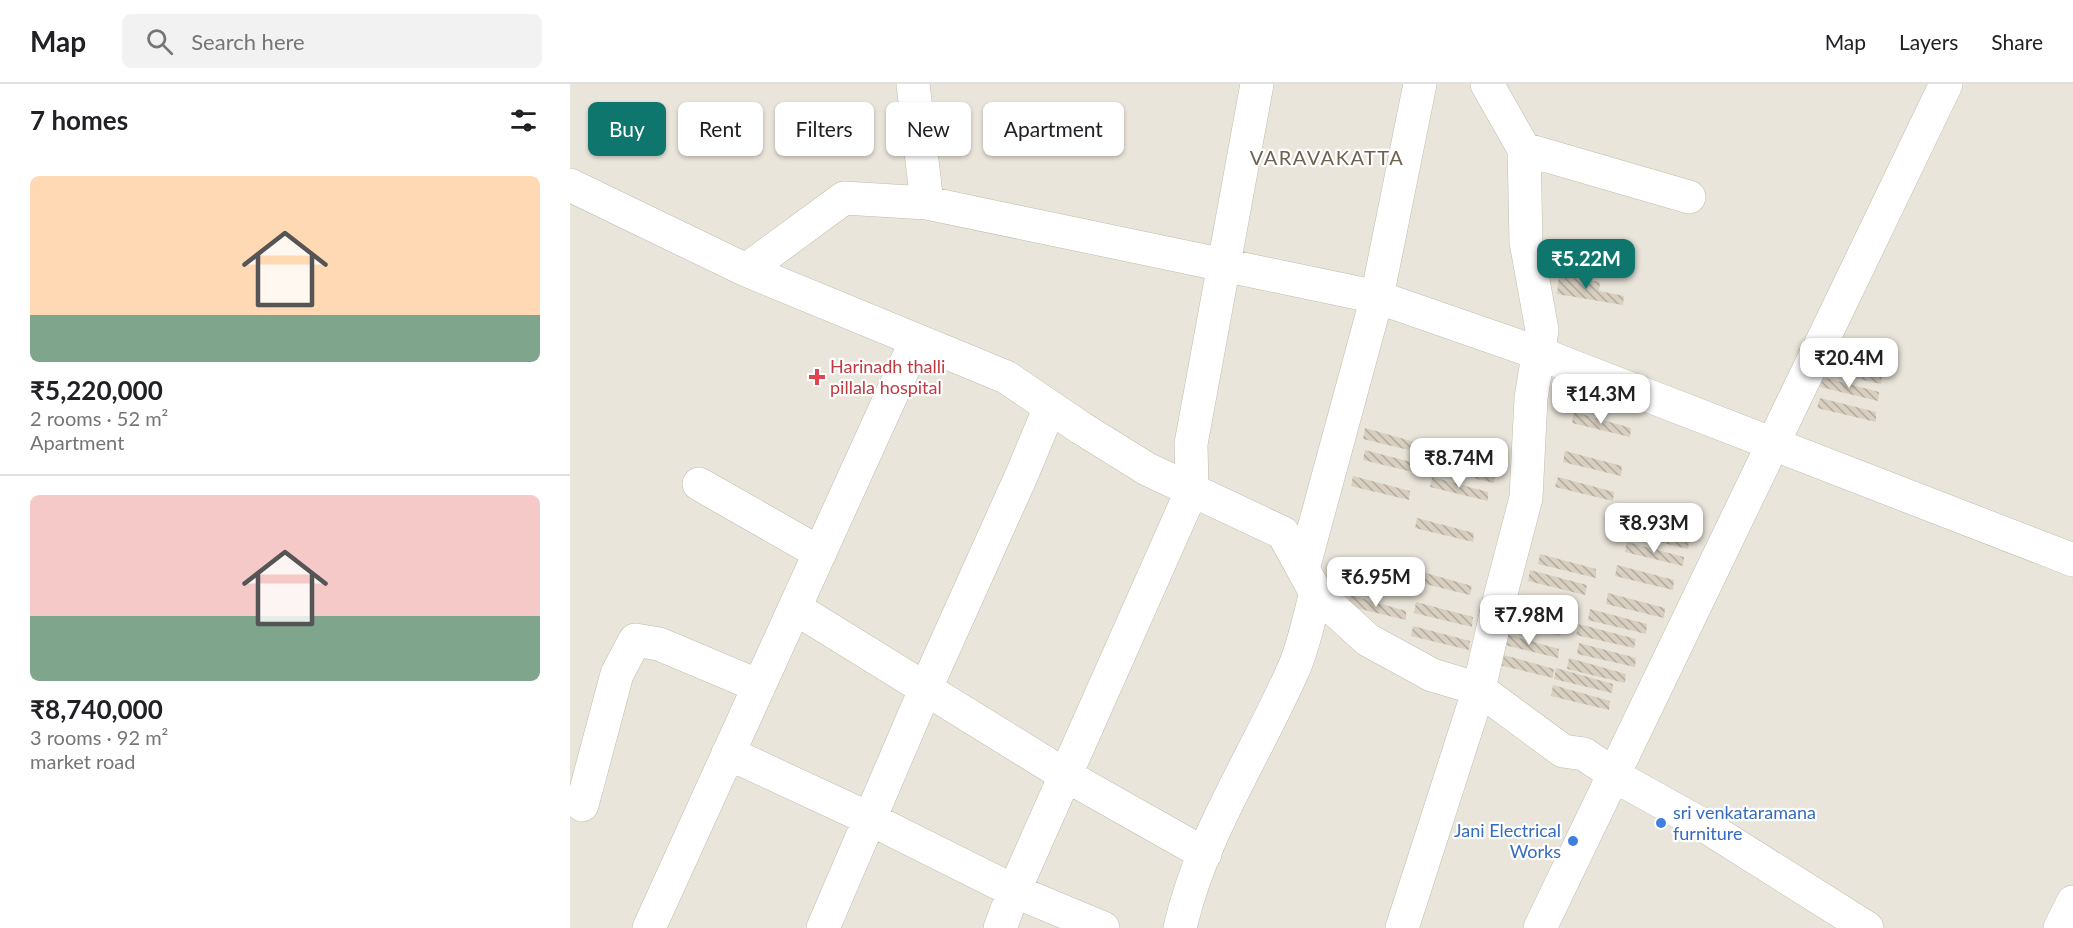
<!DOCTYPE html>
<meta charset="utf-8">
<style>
body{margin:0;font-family:Lato,sans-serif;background:#f2f2f2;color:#202124;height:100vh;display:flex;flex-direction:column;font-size:22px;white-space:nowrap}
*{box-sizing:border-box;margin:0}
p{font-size:20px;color:#757577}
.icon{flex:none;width:33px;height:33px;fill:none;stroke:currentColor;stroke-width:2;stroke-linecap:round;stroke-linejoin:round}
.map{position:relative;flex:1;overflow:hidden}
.details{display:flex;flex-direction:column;background:#fff;width:570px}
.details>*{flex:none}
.guide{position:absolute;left:18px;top:18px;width:570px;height:54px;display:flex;gap:12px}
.price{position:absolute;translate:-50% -51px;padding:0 14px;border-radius:12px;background:#fff;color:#222;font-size:20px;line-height:39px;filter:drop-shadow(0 2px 3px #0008)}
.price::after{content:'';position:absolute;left:50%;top:36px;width:18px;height:14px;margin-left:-9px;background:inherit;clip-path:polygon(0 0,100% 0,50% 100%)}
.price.on{background:#0f766e;color:#fff}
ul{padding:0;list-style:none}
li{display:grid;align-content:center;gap:12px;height:318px;padding:0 30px}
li+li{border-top:2px solid #e0e0e0}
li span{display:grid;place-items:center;height:186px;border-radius:9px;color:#555}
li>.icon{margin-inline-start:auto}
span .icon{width:108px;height:108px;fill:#fffc;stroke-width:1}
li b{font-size:26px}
h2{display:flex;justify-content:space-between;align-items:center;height:72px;padding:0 30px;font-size:26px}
.tag{padding:0 21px;border-radius:9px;background:#fff;box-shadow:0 2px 4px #0004;font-size:21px;line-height:54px}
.tag.on{background:#0f766e;color:#fff}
header{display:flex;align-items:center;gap:36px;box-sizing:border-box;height:84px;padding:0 30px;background:#fff;border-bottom:2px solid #e0e0e0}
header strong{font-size:28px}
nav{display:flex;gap:33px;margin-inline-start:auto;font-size:21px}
.search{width:420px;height:54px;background:#f2f2f2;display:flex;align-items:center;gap:15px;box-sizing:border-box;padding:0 21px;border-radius:9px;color:#757577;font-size:22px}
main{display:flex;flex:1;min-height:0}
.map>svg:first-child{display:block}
.residential{fill:#eae5da}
.building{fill:url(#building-back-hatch)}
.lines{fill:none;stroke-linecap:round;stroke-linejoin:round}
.minor-casing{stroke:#c2bbae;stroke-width:34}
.minor{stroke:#fff;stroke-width:33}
.health-dot{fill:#e0444e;stroke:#fff;stroke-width:2}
.shop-dot{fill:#3f7fe0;stroke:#fff;stroke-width:2}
.labels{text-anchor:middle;stroke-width:4.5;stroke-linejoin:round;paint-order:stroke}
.health-label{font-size:18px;fill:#be3a42;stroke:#fff;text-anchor:start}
.shop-label{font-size:18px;fill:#366cbe;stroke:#fff;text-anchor:start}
.neighbourhood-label{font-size:20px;letter-spacing:1.5px;fill:#6e6250;stroke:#fff}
</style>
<header>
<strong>Map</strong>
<div class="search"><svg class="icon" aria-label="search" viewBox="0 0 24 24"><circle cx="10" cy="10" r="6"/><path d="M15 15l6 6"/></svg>Search here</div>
<nav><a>Map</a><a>Layers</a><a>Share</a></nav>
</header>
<main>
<section class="details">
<h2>7 homes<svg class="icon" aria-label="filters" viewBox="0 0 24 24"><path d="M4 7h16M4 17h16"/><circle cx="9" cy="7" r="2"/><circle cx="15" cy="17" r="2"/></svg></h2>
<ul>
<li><span style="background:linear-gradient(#ffd9b3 75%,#7fa58c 0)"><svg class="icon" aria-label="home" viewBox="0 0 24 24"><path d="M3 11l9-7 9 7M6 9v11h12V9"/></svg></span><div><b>₹5,220,000</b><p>2 rooms · 52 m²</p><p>Apartment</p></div></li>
<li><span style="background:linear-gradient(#f6c9c9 65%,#7fa58c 0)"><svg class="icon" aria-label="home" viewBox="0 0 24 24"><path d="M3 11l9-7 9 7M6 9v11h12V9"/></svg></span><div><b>₹8,740,000</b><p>3 rooms · 92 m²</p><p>market road</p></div></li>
</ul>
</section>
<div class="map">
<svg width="1503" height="844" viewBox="0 0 1503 844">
<defs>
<pattern id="building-back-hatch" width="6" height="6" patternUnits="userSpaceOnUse" patternTransform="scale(1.5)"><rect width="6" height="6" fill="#d8cfc1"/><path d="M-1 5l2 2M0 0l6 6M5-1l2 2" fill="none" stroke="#b1aa9e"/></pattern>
</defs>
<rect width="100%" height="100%" fill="#f6f3ec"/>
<!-- residential -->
<path class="residential" d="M0,0H1503V844H0Z"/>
<!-- building -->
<path class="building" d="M989,191L1030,198L1029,207L1054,212L1053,221L987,210Z
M1265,257L1322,272L1321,282L1263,268Z
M1256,276L1312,292L1311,300L1253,287Z
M1252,293L1309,308L1308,317L1250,303Z
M1250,314L1306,328V338L1247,324Z
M1004,328L1061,344L1060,353L1002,339Z
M795,344L852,360L851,369L793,355Z
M795,366L852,381L851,390L793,376Z
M995,367L1052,382L1051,392L993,378Z
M868,374L925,389L924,399L866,385Z
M783,392L840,407L839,416L781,402Z
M862,393L918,408V417L860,403Z
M988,393L1044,408L1043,417L985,403Z
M847,434L904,449L903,458L845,444Z
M1062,441L1119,456L1118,465L1060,451Z
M1057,458L1114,473L1113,482L1055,468Z
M970,470L1026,485V494L968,480Z
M1047,481L1104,496L1103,506L1045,492Z
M784,485L841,499L840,509L782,495Z
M845,486L902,502L900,511L843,497Z
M960,486L1017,501L1015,511L958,497Z
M940,508L997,524L996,533L938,519Z
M1038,509L1095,524L1094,534L1036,520Z
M780,511L836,527V536L778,522Z
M846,518L903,533L902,543L844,529Z
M1020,525L1077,540L1076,550L1018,536Z
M934,528L991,543L990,552L932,538Z
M1009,540L1066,555L1064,564L1006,551Z
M843,542L900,557L899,566L841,552Z
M932,549L989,565L988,574L930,560Z
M1009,559L1066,574L1065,583L1007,570Z
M927,569L984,585L983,594L925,580Z
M999,574L1056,590L1055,599L997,585Z
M986,584L1043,600L1042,609L984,595Z
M983,601L1040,617L1039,626L981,612Z"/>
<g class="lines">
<defs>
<path id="minor" d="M343,0L357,119
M954,65L1119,113
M0,101L176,186L436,293L511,344L577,385L713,449L746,509C739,534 734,561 724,584C686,671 631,751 610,844
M176,186L274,114L357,119L807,213L968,269L1503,476
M129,400L250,469
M733,485L807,213L850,0
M746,509L798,556L862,591L909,605L930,513L956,414L961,314L972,246L956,158L954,65L917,0
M225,524L495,691L635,770
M158,669L300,735L444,807L533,844
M12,721L47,590L65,556L89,560L189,602
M79,844L346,257
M253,844L355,606L453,388L480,323
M430,844L444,807L622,406L621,360L687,0
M832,844L909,605L993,667L1014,670L1052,696L1140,745L1297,844
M970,844L1376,0
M1490,844L1503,818"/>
</defs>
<!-- minor casing -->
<use href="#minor" class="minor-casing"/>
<!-- minor -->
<use href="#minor" class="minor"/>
</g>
<!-- markers -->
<path class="health-dot" d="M244 284h6v6h6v6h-6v6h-6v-6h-6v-6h6z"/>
<g class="shop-dot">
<circle cx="1091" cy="739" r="6"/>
<circle cx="1003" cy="757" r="6"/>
</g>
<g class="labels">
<!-- health labels -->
<g class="health-label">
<text x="260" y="289">Harinadh thalli<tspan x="260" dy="21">pillala hospital</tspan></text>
</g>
<!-- shop labels -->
<g class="shop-label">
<text x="1103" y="735">sri venkataramana<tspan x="1103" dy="21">furniture</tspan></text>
<text x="991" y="753" text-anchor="end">Jani Electrical<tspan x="991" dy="21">Works</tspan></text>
</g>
<!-- neighbourhood labels -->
<g class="neighbourhood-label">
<text x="757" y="81">VARAVAKATTA</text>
</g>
</g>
</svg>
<b class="price on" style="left:1016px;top:206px">₹5.22M</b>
<b class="price" style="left:1279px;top:305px">₹20.4M</b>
<b class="price" style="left:1031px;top:341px">₹14.3M</b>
<b class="price" style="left:889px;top:405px">₹8.74M</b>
<b class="price" style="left:1084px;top:470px">₹8.93M</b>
<b class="price" style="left:806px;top:524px">₹6.95M</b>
<b class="price" style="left:959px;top:562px">₹7.98M</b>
<div class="guide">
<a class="tag on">Buy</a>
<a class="tag">Rent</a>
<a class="tag">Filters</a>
<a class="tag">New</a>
<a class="tag">Apartment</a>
</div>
</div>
</main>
